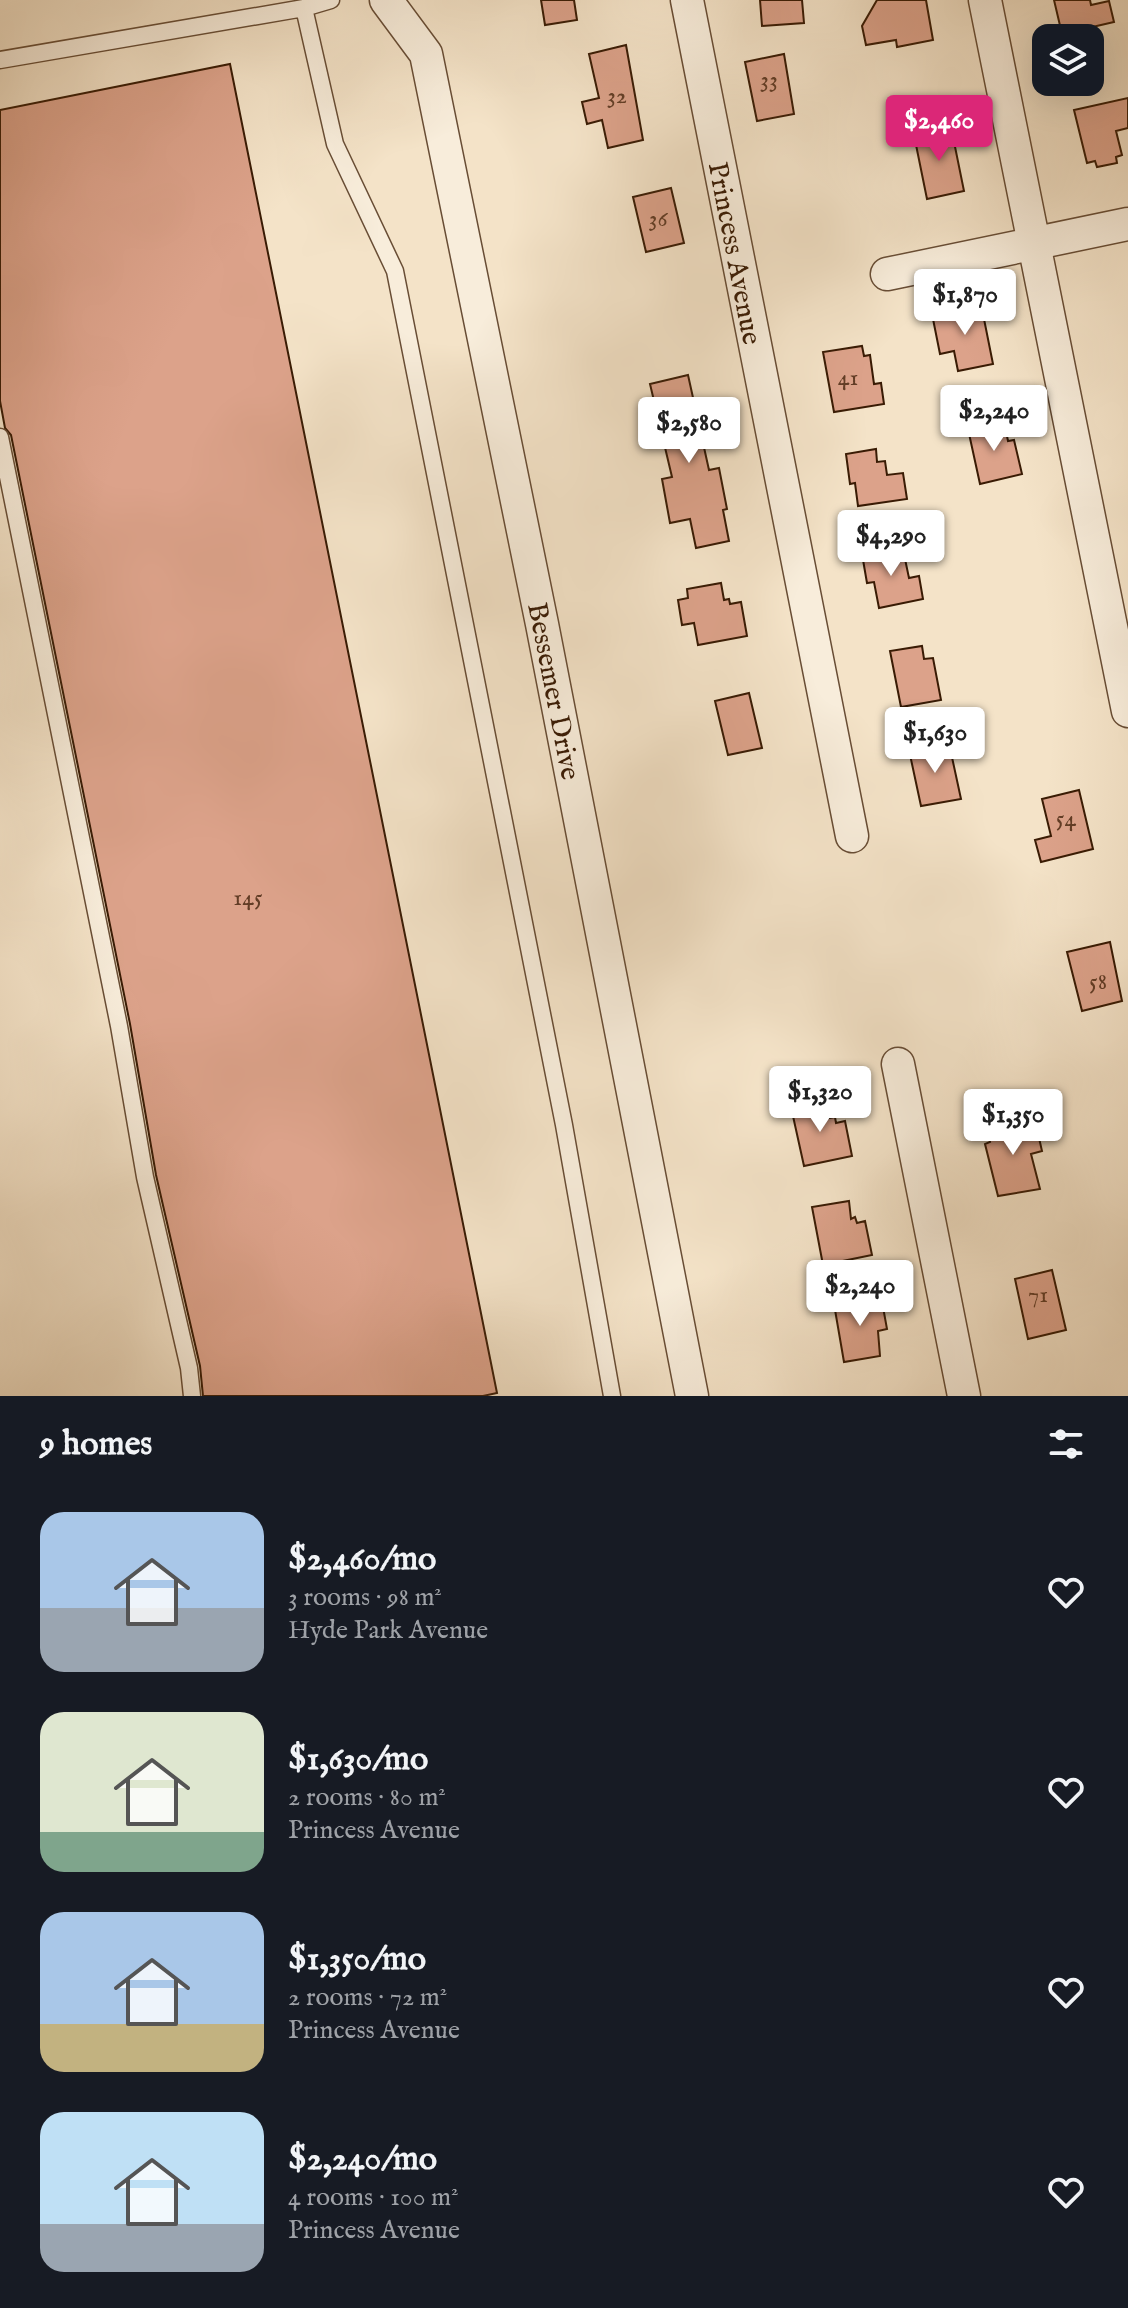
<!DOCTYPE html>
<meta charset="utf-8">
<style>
body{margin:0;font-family:"IM FELL English",serif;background:#242831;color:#f1f3f6;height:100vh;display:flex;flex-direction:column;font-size:30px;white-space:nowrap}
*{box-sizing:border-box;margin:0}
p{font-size:26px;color:#9ea1a6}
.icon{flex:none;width:44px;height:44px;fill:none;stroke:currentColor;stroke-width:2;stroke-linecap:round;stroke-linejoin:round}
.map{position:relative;height:1396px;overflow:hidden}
.details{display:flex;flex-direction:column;background:#171b24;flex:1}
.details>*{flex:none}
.tools{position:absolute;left:1032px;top:24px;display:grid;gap:16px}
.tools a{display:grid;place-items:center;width:72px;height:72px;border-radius:16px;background:#171b24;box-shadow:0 8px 32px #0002;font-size:40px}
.price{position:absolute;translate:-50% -68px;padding:0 18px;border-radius:8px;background:#fff;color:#222;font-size:26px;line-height:52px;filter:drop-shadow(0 2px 4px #0008)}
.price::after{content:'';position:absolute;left:50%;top:48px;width:24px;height:18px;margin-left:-12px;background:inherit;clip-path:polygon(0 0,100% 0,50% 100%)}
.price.selected{background:#db2777;color:#fff}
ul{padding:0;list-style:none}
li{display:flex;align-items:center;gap:24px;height:200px;padding:0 40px}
li span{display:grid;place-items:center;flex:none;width:224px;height:160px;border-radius:24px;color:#555}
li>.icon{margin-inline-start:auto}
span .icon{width:96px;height:96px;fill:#fffc;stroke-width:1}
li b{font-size:34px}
h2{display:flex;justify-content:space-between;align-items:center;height:96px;padding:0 40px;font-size:34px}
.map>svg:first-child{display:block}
.building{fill:#dca28a;stroke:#391b04;stroke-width:2}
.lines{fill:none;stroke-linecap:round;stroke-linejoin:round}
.service-casing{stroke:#684d35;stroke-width:19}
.minor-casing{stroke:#684d35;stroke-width:35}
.service{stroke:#f8eddb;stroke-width:16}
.minor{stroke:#f8eddb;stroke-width:32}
.labels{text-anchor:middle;stroke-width:8;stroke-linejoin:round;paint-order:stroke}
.number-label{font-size:24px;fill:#623d26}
.street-label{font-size:28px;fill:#391b04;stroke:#f8eddb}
</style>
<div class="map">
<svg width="1128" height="1396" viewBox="0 0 1128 1396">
<rect width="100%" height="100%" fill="#f4e3c8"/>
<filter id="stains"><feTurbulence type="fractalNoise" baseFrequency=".0025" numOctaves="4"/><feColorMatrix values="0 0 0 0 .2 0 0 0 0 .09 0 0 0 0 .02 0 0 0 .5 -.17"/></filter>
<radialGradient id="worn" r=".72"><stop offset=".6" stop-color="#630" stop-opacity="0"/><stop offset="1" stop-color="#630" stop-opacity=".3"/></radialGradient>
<!-- building -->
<path class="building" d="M541,0H574L577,20L545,25Z
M760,0H802L804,23L762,26Z
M877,0H926L933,40L897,47L896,40L866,45L862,26Z
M1054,0H1090L1091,5L1109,1L1114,22L1062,34Z
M626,45L643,140L608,148L602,120L587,124L582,102L599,98L589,54Z
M784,54L794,114L757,121L745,62Z
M230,64L497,1393L483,1396H203L200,1366L156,1175L130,1024L11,435L5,428L0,401V110Z
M1128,98V128L1116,131L1122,155L1116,157L1117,163L1097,167L1095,161L1087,163L1074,110Z
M951,127L964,191L927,199L914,135Z
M671,188L684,243L646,252L633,197Z
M981,304L993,364L958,371L954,351L940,354L933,319L946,316L945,311Z
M862,346L864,356L870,355L874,384L881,383L884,404L834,412L823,352Z
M688,375L709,470L719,468L727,509L723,510L729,541L696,548L690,519L670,523L662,479L672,477L650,384Z
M1004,421L1008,441L1014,440L1022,474L980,484L968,429Z
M876,449L877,462L885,461L887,475L903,473L907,499L858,506L855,483L850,484L846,454Z
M896,548L899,560L905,559L909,578L919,576L923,599L879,608L874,582L867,583L862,554Z
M721,583L724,600L729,599L730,604L741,602L747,636L698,645L694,623L682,625L678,600L688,598L687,589Z
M922,646L924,659L933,658L941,700L901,707L890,651Z
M749,693L762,748L728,755L715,701Z
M942,744L943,749L950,748L961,799L921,806L909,750Z
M1079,790L1093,849L1041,862L1035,840L1051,836L1042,799Z
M1110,942L1122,1001L1082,1011L1067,952Z
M826,1101L829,1118L835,1117L836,1123L845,1121L852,1156L804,1166L791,1107Z
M1015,1120L1017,1128L1036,1125L1042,1151L1031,1154L1040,1189L998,1196L985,1144L990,1142L987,1127Z
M849,1201L851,1219L855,1217L857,1223L865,1221L872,1255L823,1265L812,1207Z
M1052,1270L1066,1330L1028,1339L1015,1279Z
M881,1296L887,1329L878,1331L880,1356L844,1362L834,1304Z"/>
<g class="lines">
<defs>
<path id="service" d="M331,0L304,8L335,144L395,271L564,1125L612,1396
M0,60L304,8
M0,437L119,1026L145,1177L189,1368L192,1396"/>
<path id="minor" d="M386,0L426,54L542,624L692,1396
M687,0L852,836
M985,0L1128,711
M887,274L1128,224
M898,1064L964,1396"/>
</defs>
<!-- service casing -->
<use href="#service" class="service-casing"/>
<!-- minor casing -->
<use href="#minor" class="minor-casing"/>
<!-- service -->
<use href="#service" class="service"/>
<!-- minor -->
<use href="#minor" class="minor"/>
</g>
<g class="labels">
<!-- number labels -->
<g class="number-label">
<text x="769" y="87">33</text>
<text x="617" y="103">32</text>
<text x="658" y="226">36</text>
<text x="848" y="385">41</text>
<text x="1066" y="826">54</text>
<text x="248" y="905">145</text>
<text x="1098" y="989">58</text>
<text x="1038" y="1302">71</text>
</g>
<!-- street labels -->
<g class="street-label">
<text transform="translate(736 253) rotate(79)" y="10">Princess Avenue</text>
<text transform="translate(555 691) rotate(79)" y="10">Bessemer Drive</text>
</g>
</g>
<rect width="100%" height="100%" filter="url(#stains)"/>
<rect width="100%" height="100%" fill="url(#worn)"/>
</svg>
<div class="tools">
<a><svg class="icon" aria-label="layers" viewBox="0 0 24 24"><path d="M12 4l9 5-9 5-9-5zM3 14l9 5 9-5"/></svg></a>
</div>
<b class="price selected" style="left:939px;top:163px">$2,460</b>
<b class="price" style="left:965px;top:337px">$1,870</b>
<b class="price" style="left:994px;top:453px">$2,240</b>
<b class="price" style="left:689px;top:465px">$2,580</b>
<b class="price" style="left:891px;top:578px">$4,290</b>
<b class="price" style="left:935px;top:775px">$1,630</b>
<b class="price" style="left:820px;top:1134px">$1,320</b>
<b class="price" style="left:1013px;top:1157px">$1,350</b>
<b class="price" style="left:860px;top:1328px">$2,240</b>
</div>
<section class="details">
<h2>9 homes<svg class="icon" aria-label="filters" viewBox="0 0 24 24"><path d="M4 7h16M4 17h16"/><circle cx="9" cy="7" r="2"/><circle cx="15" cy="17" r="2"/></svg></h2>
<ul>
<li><span style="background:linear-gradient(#a9c7e8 60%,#9aa5b1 0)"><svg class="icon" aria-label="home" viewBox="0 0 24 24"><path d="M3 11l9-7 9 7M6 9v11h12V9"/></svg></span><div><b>$2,460/mo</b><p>3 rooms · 98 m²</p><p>Hyde Park Avenue</p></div><svg class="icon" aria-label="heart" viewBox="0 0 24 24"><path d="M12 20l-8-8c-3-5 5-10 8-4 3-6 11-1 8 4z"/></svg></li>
<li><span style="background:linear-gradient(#dfe7d0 75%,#7fa58c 0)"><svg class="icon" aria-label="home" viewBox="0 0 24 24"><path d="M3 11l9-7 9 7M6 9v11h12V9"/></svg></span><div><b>$1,630/mo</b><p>2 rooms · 80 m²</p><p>Princess Avenue</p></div><svg class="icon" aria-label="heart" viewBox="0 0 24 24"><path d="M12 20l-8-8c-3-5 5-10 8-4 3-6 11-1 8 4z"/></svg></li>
<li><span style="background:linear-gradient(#a9c7e8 70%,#c2b280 0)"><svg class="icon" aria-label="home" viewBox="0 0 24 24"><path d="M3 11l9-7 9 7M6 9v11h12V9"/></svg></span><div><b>$1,350/mo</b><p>2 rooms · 72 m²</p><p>Princess Avenue</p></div><svg class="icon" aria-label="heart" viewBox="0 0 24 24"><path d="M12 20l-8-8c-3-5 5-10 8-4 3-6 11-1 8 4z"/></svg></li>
<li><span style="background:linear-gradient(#bfe0f5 70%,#9aa5b1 0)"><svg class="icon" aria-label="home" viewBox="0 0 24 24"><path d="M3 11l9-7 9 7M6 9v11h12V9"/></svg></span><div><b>$2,240/mo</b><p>4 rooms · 100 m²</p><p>Princess Avenue</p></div><svg class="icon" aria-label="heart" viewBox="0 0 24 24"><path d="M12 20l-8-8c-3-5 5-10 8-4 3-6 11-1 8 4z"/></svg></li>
</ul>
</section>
